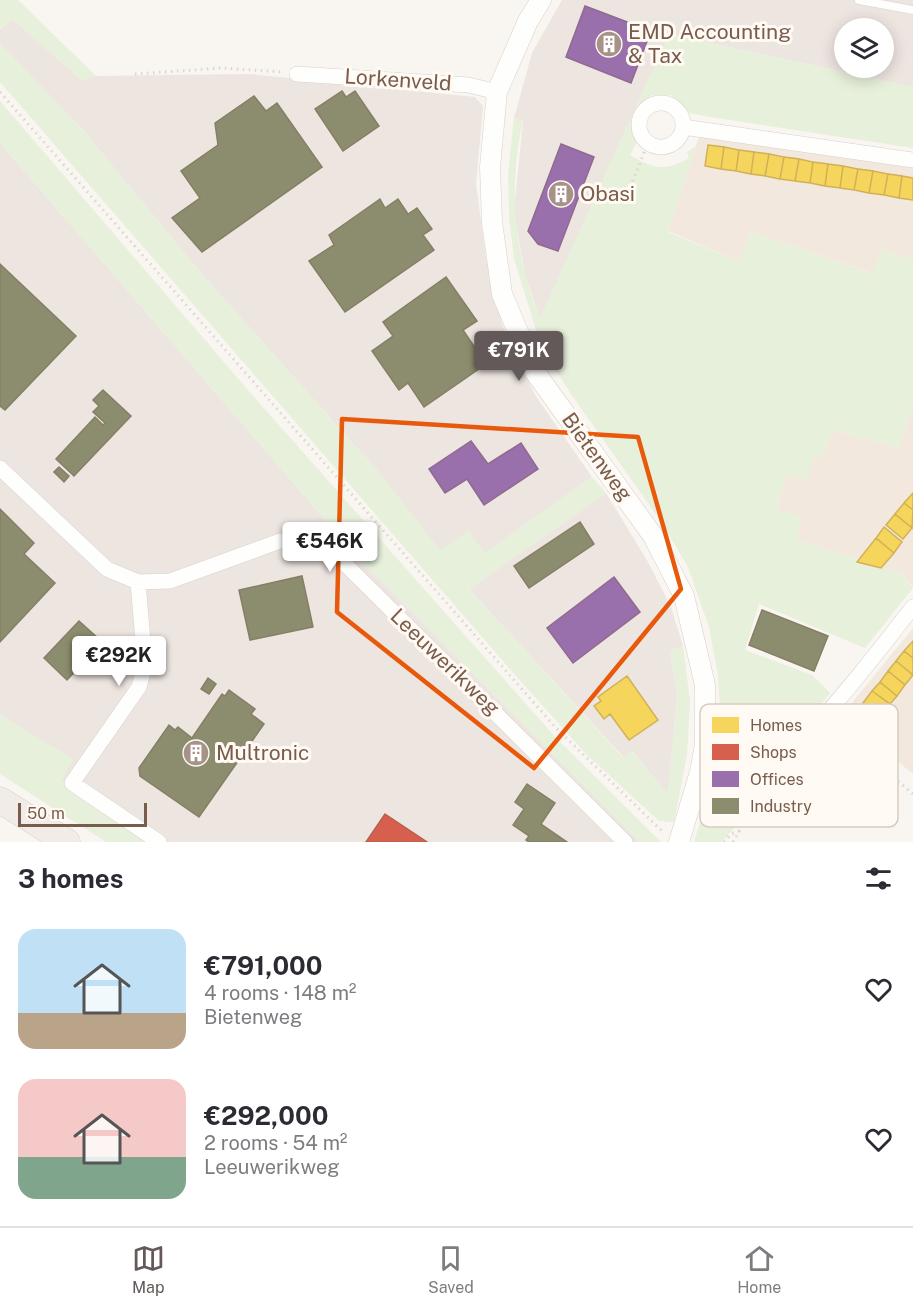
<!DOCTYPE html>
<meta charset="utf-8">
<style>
body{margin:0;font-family:"Public Sans",sans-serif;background:#f2f2f3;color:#2b2b33;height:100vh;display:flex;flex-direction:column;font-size:22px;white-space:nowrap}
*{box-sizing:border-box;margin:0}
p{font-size:20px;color:#7c7c81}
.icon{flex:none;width:33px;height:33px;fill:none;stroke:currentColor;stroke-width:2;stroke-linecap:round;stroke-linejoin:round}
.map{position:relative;height:842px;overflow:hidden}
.side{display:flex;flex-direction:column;background:#fff;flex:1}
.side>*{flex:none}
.buttons{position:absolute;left:834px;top:18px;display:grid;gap:12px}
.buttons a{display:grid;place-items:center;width:60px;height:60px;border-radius:50%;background:#fff;box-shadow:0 3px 15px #0003;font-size:30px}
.scale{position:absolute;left:18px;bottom:15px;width:129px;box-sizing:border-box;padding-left:6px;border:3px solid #7a5c4d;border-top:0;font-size:16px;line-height:21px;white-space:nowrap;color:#7a5c4d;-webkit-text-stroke:4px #fffaf3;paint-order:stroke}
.price{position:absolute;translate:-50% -51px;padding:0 14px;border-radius:6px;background:#fff;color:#222;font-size:20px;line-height:39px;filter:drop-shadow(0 2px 3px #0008)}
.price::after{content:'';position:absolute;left:50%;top:36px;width:18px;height:14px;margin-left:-9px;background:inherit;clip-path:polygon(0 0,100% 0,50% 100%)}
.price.on{background:#625958;color:#fff}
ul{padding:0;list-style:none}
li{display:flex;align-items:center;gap:18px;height:150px;padding:0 18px}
li span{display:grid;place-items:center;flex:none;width:168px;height:120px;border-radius:18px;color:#555}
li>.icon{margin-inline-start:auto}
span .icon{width:72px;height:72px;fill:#fffc;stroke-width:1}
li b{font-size:26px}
h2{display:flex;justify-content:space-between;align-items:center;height:72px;padding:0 18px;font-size:26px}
.tab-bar{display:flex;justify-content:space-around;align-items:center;height:84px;border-top:2px solid #e1e1e2;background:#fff;font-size:16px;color:#7c7c81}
.tab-bar a{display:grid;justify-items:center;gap:3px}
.tab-bar .on{color:#625958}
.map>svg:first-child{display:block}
.residential{fill:#f2e8de}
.industrial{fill:#ede5e0;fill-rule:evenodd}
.green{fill:#e7f0db}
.homes{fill:#f6d55c;stroke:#d1b158;stroke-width:1.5}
.shops{fill:#d6604d;stroke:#ba5f4d;stroke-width:1.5}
.offices{fill:#9970ab;stroke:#906a8f;stroke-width:1.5}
.industry{fill:#8c8c6e;stroke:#877e64;stroke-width:1.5}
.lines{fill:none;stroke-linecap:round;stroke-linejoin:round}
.service-casing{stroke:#d7d1cb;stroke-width:9}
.minor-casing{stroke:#d7d1cb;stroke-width:16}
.tertiary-casing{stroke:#d7d1cb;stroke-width:21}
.trunk-casing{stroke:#dad1cc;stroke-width:27}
.path{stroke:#dcd5d0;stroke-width:3;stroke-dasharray:1.5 4.5;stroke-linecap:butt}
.service{stroke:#fefefd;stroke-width:8}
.minor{stroke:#fefefd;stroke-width:15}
.tertiary{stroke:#fefefd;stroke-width:20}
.trunk{stroke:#f2ece8;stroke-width:26}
.marked{fill:none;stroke:#e8590c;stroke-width:4.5;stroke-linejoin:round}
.labels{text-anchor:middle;stroke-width:6;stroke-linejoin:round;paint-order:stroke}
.poi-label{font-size:21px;fill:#7a5c4d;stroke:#fffaf3;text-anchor:start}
.street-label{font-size:21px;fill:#7a5c4d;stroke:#fffaf3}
.key{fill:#fffaf3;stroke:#d7cbc1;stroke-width:1.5}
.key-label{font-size:16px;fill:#7a5c4d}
</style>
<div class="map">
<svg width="913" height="842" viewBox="0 0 913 842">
<rect width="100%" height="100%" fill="#f9f5f0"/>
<!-- residential -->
<path class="residential" d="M699,137L913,166V259L881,250L874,274L751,232L740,262L668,231Z
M913,406V587L900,573L797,540L777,510L786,475L814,456L823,457L832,430L899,448Z
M913,628V774L842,715Z"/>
<!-- industrial -->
<path class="industrial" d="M562,0H913V87L669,34L540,319L525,275L514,211L523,121L514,118L532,53ZM844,28H884V68H844Z
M12,19L82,80L96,76L250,74L475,97L483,106L476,184L486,259L503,327L535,395L592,477L485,553L440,551L376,469L200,272L83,130L0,44V30Z
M0,143L357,557L640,842H148L61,781L72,759L0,715Z
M606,493L648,562L671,607L683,646L670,651L677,697L668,794L632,751L624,758L469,589Z"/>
<!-- green -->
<path class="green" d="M0,0H18L96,76L82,80L12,19L0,30Z
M669,34L913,87V148L704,116L690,113L671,95H652C636,108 625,123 637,142L630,155C654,169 664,172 689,158L687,152L696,146L668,232L740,262L751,232L873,274L881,250L913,259V406L899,448L832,430L823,458L814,456L807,481L786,475L777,510L802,516L797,540L900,573L913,588L865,648L759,604L745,650L812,675L830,693C797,737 792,754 733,739L721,722L718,676L709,627L688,567L662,523L573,397L553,366L536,330L514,259L509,216L508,174L514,118L523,121C508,185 514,257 540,318Z
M0,44L83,130L200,272L376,469L440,550L468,531L485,553L592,477L606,493L469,589L623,758L631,751L668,793L677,697L670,651L683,646L690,702L687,755L674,822L659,821L586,754L509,668L0,82Z
M0,101L247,389L557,739L661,842H640L357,557L0,143Z
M0,715L73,759L61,781L148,842H106L0,774Z
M796,757L722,842H694L716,770L725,761L739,760L765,763Z"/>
<!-- homes -->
<path class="homes" d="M708,145L724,147L721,169L705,166Z
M724,147L739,150L736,171L721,169Z
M739,150L754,152L751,174L736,171Z
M754,152L769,154L765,176L751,174Z
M769,154L784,157L780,179L765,176Z
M784,157L799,159L795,181L780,179Z
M799,159L813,162L810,183L795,181Z
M813,162L828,164L825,186L810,183Z
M828,164L843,166L840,188L825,186Z
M843,166L858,169L854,190L840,188Z
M858,169L873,171L869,193L854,190Z
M873,171L888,174L884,195L869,193Z
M888,174L902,176L899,198L884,195Z
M902,176L913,178V200L899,198Z
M913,493V510L904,503Z
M904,503L913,510L912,528L895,514Z
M895,514L912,528L903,539L886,525Z
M884,527L902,542L894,553L876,538Z
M876,538L894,553L881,568L857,562Z
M913,641V658L904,651Z
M904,651L913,658V675L896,661Z
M896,661L913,675L905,685L888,671Z
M888,671L905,685L897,696L880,682Z
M627,676L658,720L629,740L610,714L604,719L594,706L601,701L598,697Z
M880,682L897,696L890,704L872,691Z
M872,691L890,704L879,717L863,703Z"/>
<!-- shops -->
<path class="shops" d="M385,814L427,842H366Z"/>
<!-- offices -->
<path class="offices" d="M585,6L651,31L631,83L566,57Z
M561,144L594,157L558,251L538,244L528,231Z
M471,441L488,464L521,443L538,469L484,505L467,479L445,493L429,469Z
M614,577L640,612L573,663L547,628Z"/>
<!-- industry -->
<path class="industry" d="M342,91L346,97L355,91L379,126L343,151L315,109Z
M254,96L266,111L277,103L322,167L202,252L172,218L200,198L181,171L218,145L215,123Z
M380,199L385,208L398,199L408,214L417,208L432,229L423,235L434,250L345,312L309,261L334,245L329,235Z
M0,264L76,336L5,410L0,406Z
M446,277L477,321L463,330L486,364L424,407L408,383L399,390L372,351L393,336L383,322Z
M103,390L131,416L74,476L56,459L95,417L103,425L105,423L93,412L99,406L93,400Z
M59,467L69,476L64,482L54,472Z
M0,509L34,543L24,554L55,583L0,642Z
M580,522L594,544L529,588L514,566Z
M302,576L313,627L250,640L239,590Z
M762,610L828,636L814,671L749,645Z
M79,621L109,648L98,660L92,654L67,680L44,658Z
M208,678L216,684L209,694L201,689Z
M229,690L255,709L251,714L264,724L199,817L140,776L139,768L169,725L175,730L178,727L192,738L222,694L225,696Z
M527,784L555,803L541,824L567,842H529L526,840L529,836L513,825L524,809L515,802Z"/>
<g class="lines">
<defs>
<path id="service" d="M859,0L913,10"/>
<path id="minor" d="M297,74L469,85L497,92
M639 125a22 22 0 1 1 44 0a22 22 0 1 1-44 0Z
M683,127L913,160
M0,468L107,569L138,582L170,581L280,541H306L329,548L625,842
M138,582L145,665L139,687L72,783L159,842
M705,744C724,748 759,758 778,755C805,750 891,634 913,607"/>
<path id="tertiary" d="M541,0L528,21L497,92L490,167L492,222L502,294L535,372L653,536L684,596L705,685V744L700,772L679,842"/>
<path id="trunk" d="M0,800L67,842"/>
</defs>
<!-- service casing -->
<use href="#service" class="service-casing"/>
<!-- minor casing -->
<use href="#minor" class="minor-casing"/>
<!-- tertiary casing -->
<use href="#tertiary" class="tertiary-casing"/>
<!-- trunk casing -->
<use href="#trunk" class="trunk-casing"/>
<!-- path -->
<path class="path" d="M135,74L222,68L283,72
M0,92L556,728L664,833
M626,198L648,143
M834,727L913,794
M815,749L843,735
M724,842L731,834L739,831
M733,842L740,830L809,756"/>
<!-- service -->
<use href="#service" class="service"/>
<!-- minor -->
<use href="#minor" class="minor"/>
<!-- tertiary -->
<use href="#tertiary" class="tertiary"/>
<!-- trunk -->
<use href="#trunk" class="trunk"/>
</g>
<!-- marked area -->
<path class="marked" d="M342,419L638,437L681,589L534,768L337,612Z"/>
<!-- icons -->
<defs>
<symbol id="building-disc" viewBox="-11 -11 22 22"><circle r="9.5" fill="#a69286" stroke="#fffaf3"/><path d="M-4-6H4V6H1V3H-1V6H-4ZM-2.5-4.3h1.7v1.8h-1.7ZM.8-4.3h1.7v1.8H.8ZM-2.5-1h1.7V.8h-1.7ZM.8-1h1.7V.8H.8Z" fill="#fff"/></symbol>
</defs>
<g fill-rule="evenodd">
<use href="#building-disc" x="594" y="29" width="30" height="30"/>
<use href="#building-disc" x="546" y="179" width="30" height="30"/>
<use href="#building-disc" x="181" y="738" width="30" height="30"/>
</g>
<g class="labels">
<!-- poi labels -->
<g class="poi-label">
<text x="628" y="39">EMD Accounting<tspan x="628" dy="24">&amp; Tax</tspan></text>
<text x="580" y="201">Obasi</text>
<text x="216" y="760">Multronic</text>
</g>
<!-- street labels -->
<g class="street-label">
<text transform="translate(398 80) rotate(4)" y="7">Lorkenveld</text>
<text transform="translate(597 457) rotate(54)" y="7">Bietenweg</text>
<text transform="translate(445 662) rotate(44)" y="7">Leeuwerikweg</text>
</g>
</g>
<!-- legend -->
<rect x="700" y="704" width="198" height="123" rx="9" class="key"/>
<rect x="712" y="717" width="27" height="16" fill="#f6d55c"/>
<rect x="712" y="744" width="27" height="16" fill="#d6604d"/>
<rect x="712" y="771" width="27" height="16" fill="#9970ab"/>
<rect x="712" y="798" width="27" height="16" fill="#8c8c6e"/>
<g class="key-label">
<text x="750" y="731">Homes</text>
<text x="750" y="758">Shops</text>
<text x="750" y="785">Offices</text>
<text x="750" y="812">Industry</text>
</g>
</svg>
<div class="buttons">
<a><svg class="icon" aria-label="layers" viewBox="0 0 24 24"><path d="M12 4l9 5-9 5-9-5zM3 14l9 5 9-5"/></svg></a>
</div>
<div class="scale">50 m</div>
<b class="price on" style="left:519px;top:382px">€791K</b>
<b class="price" style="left:330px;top:573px">€546K</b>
<b class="price" style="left:119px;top:687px">€292K</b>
</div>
<section class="side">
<h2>3 homes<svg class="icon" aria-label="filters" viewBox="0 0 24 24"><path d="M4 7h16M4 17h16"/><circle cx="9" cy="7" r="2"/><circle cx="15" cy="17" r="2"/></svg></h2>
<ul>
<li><span style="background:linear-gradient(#bfe0f5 70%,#b9a48a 0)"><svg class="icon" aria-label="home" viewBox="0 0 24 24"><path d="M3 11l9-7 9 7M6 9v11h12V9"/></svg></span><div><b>€791,000</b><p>4 rooms · 148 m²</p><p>Bietenweg</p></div><svg class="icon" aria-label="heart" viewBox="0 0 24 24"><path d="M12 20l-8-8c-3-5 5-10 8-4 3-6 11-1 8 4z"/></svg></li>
<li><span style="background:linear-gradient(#f6c9c9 65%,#7fa58c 0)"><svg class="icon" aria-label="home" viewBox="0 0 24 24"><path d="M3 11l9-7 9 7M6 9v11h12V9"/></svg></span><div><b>€292,000</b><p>2 rooms · 54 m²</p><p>Leeuwerikweg</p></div><svg class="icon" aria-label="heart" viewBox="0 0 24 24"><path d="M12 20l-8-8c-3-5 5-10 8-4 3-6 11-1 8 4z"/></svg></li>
</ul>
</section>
<nav class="tab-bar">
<a class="on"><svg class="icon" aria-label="map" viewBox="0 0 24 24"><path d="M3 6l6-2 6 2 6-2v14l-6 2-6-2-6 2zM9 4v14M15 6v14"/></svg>Map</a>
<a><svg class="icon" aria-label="saved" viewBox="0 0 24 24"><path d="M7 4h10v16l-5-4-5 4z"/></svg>Saved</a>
<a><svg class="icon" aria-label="home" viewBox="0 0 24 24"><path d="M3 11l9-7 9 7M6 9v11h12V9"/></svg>Home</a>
</nav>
